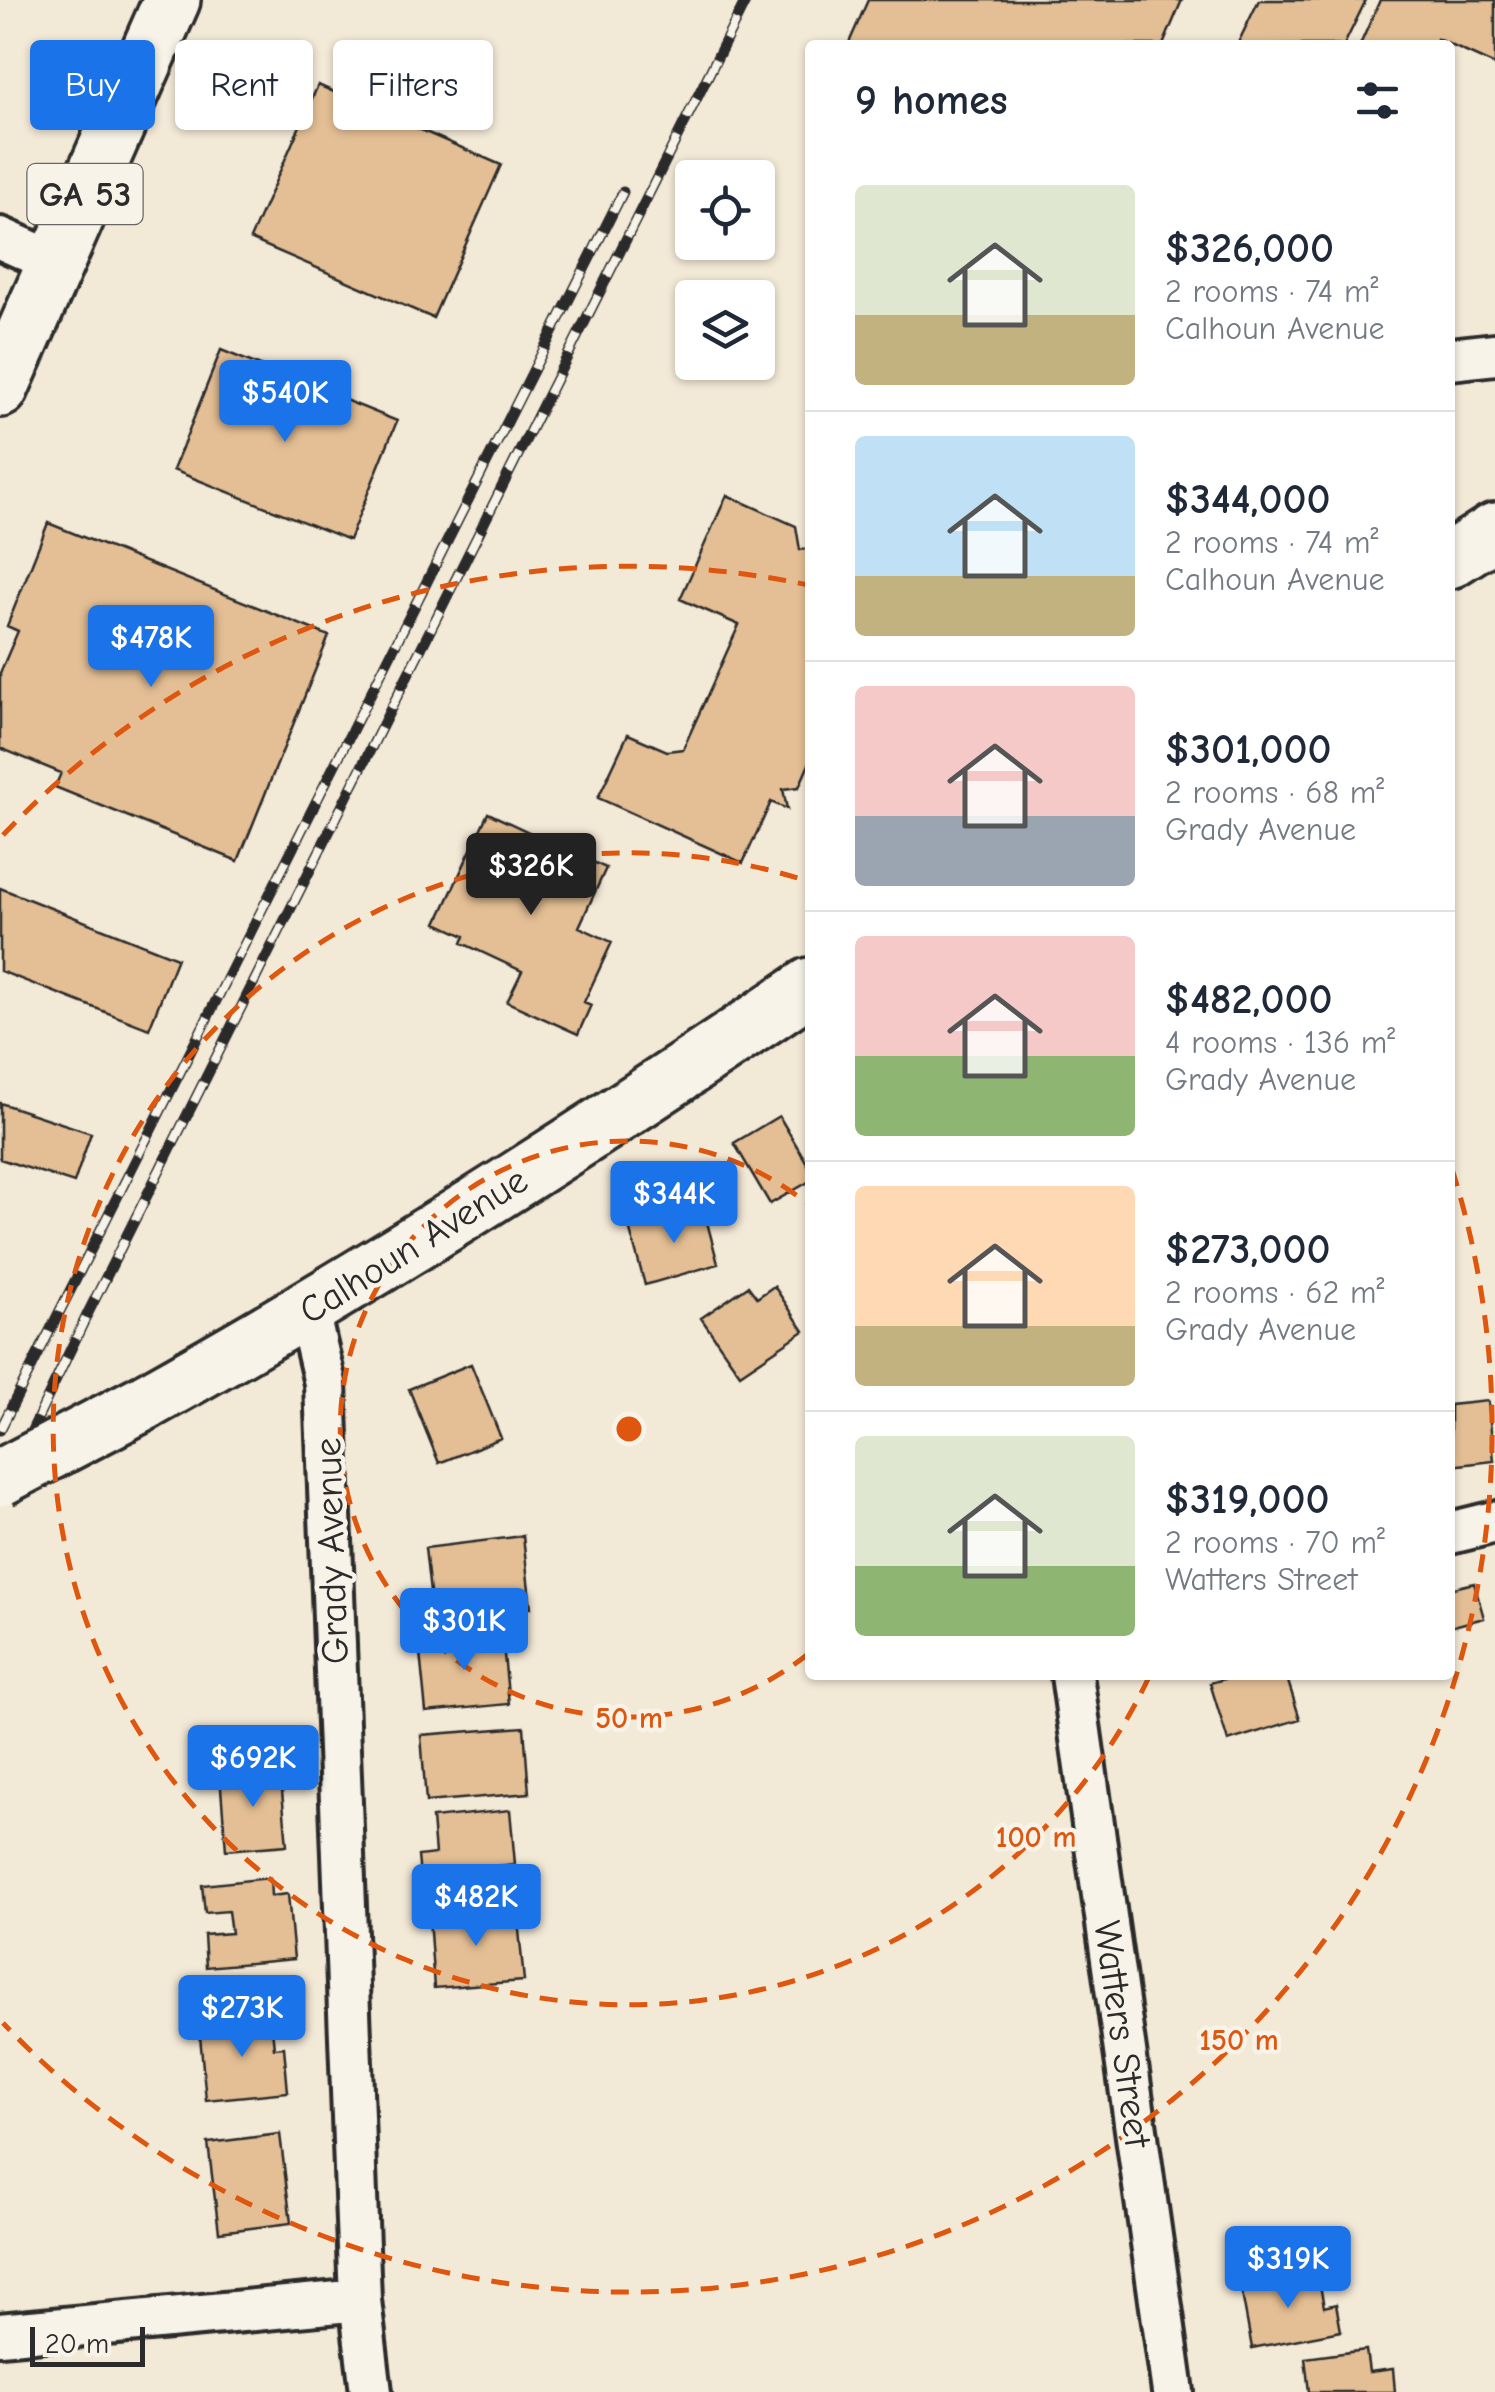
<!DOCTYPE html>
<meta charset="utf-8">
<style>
body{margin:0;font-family:"Comic Neue",sans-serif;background:#f2f2f3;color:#1f2937;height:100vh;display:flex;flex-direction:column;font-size:38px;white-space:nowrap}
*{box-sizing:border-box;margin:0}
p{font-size:32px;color:#747a83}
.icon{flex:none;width:55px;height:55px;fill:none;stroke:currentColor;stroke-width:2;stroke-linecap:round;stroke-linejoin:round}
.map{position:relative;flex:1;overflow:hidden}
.details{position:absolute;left:805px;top:40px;width:650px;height:1640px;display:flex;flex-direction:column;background:#fff;border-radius:10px;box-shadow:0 2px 8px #0004}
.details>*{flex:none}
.banner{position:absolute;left:30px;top:40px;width:625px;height:90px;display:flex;gap:20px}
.tools{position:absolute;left:675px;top:160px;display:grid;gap:20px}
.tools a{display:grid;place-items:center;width:100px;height:100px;border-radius:10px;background:#fff;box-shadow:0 2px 8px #0004;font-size:50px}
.scale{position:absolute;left:30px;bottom:25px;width:115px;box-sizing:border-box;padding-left:10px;border:5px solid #2b2b2b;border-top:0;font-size:28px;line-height:35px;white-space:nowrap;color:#2b2b2b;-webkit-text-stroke:8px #f7f3e8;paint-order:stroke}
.price{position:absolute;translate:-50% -85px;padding:0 22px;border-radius:10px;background:#1a73e8;color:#fff;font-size:32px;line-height:65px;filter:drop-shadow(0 2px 5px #0008)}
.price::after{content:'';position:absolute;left:50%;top:60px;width:30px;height:22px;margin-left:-15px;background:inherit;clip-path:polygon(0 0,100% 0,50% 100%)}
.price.active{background:#222;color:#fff}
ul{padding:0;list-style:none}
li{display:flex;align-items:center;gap:30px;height:250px;padding:0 50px}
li+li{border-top:2px solid #e0e1e3}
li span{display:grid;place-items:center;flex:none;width:280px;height:200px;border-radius:10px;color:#555}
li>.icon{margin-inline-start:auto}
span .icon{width:120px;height:120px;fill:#fffc;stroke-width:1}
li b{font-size:42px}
h2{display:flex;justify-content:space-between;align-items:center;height:120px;padding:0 50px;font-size:42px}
.chip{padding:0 35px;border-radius:10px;background:#fff;box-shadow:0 2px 8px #0004;font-size:35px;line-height:90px}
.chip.active{background:#1a73e8;color:#fff}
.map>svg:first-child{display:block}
.building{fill:#e4bf95;stroke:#2b2b2b;stroke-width:2.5}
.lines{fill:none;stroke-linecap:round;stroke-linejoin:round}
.street-casing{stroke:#2b2b2b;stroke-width:48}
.secondary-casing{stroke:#2b2b2b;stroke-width:62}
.primary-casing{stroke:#2b2b2b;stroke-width:62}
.street{stroke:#f7f3e8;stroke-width:40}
.secondary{stroke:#f7f3e8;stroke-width:55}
.primary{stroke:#f7f3e8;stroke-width:55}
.rail-casing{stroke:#2b2b2b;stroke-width:11}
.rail{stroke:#f7f3e8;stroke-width:8;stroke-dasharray:22;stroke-linecap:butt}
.secondary-bridge-casing{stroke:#2b2b2b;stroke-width:62;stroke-linecap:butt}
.secondary-bridge{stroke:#f7f3e8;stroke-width:55}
.ring{fill:none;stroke:#df570e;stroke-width:5;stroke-dasharray:18 12}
.labels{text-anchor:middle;stroke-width:9;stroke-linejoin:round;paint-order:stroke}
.shield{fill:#f7f3e8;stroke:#686764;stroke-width:2.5}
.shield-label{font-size:35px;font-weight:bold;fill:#2b2b2b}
.street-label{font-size:38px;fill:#2b2b2b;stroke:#f7f3e8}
.centre{fill:#df570e;stroke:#f7f3e8;stroke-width:5}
.ring-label{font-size:30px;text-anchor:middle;font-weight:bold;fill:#df570e;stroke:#f7f3e8;stroke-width:9;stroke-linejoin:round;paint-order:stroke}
</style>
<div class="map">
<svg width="1495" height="2392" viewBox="0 0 1495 2392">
<rect width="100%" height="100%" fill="#f3e9d7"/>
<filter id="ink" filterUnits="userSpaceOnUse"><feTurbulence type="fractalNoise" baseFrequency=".01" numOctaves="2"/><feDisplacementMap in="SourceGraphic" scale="20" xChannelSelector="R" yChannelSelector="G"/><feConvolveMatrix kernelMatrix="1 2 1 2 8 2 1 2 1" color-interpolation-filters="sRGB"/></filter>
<g filter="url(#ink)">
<!-- building -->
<path class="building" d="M868,0H1182L1163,45H848Z
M1259,0H1366L1344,45H1237Z
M1380,0H1495V65L1437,39L1434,45H1360Z
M318,85L501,165L433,318L250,239Z
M221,350L397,421L349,540L173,470Z
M727,495L796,526L800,550L810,548V762L799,787L783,789L787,809L771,802L743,863L598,798L628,734L667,751L683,749L739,625L680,599Z
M48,523L329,636L238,861L55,787L61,773L0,748V673L18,631L7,626Z
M488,813L606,868L579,927L612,942L584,1002L591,1005L578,1034L507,1002L522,971L462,943L465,936L437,923Z
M0,888L177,958L149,1029L0,971Z
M0,1103L91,1133L74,1183L0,1159Z
M779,1116L810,1168V1181L770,1204L734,1143Z
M703,1207L718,1264L645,1285L629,1227Z
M748,1286L757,1298L774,1286L804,1331L740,1374L701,1318Z
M471,1364L501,1438L439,1463L409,1389Z
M1488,1401L1494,1461L1450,1466V1405Z
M523,1536L531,1608L433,1619L425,1548Z
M1474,1583L1484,1618L1450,1627V1589Z
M502,1635L509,1704L426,1712L419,1643Z
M1238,1675H1286L1300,1719L1228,1741L1210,1683Z
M524,1727L529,1793L426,1802L421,1735Z
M280,1770L287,1845L226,1850L220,1776Z
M510,1810L515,1864L497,1866L498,1879L421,1887L418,1856L435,1854L432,1818Z
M270,1878L271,1896L288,1894L294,1959L206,1967L204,1935L231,1933L228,1911L205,1913L202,1885Z
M517,1910L524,1981L434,1988L429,1918Z
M271,2018L274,2048L284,2047L288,2092L206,2100L199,2025Z
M280,2134L291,2223L219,2232L208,2143Z
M1318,2274L1324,2307L1336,2304L1341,2331L1252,2348L1241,2288Z
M1366,2350L1369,2372L1393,2369L1395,2392H1309L1305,2358Z"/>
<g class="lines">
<defs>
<path id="street" d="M0,238L54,262
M1450,359L1495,354
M308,1311L325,1383L360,2300L371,2392
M1450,1533L1495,1522
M1072,1675L1173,2392
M0,2334L360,2300"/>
<path id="secondary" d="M1450,560L1495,531
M147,1401C375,1274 594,1133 810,986"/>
<path id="primary" d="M0,389L172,0"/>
</defs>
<!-- street casing -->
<use href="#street" class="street-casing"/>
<!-- secondary casing -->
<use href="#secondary" class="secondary-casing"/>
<!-- primary casing -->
<use href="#primary" class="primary-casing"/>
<!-- street -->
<use href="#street" class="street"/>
<!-- secondary -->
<use href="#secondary" class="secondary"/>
<!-- primary -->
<use href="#primary" class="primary"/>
<defs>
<path id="rail" d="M0,1430L623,192
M0,1497L89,1311L746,0"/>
</defs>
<!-- rail casing -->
<use href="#rail" class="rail-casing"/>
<!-- rail -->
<use href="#rail" class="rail"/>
<defs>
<path id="secondary-bridge" d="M0,1478L147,1401"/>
</defs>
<!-- secondary-bridge casing -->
<use href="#secondary-bridge" class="secondary-bridge-casing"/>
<!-- secondary-bridge -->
<use href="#secondary-bridge" class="secondary-bridge"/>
</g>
</g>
<!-- distance rings -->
<g class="ring">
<path d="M808 1654A288 288 0 1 1 808 1204"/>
<path d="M1149 1677A576 576 0 1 1 807 881"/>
<path d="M3 835A863 863 0 0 1 808 585M1452 1169A863 863 0 0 1 3 2023"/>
</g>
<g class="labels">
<!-- shield labels -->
<rect class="shield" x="27.5" y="164" width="115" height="60" rx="8"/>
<g class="shield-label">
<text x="85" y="206">GA 53</text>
</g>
<!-- street labels -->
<g class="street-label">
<text transform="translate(413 1245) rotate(-32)" y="13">Calhoun Avenue</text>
<text transform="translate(331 1551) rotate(-92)" y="13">Grady Avenue</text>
<text transform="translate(1123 2034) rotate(82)" y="13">Watters Street</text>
</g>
</g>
<circle cx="629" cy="1429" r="15" class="centre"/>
<g class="ring-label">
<text x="629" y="1728">50 m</text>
<text x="1036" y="1847">100 m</text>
<text x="1239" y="2050">150 m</text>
</g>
</svg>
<div class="tools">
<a><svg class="icon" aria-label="locate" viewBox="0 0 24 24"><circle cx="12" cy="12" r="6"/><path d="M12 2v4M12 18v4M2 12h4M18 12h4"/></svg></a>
<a><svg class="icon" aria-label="layers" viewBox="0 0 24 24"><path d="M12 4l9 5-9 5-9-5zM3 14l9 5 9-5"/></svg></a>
</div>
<div class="scale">20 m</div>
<b class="price" style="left:285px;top:445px">$540K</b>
<b class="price" style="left:151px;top:690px">$478K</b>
<b class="price active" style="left:531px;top:918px">$326K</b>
<b class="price" style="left:674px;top:1246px">$344K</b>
<b class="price" style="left:464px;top:1673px">$301K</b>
<b class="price" style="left:253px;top:1810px">$692K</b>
<b class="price" style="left:476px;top:1949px">$482K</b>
<b class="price" style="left:242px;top:2060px">$273K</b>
<b class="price" style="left:1288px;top:2311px">$319K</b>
<div class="banner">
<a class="chip active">Buy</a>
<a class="chip">Rent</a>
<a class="chip">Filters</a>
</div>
<section class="details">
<h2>9 homes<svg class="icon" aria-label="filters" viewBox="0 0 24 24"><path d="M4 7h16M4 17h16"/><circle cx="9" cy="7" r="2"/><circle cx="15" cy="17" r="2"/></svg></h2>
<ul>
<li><span style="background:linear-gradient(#dfe7d0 65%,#c2b280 0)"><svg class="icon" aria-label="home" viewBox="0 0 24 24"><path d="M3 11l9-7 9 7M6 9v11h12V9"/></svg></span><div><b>$326,000</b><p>2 rooms · 74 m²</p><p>Calhoun Avenue</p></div></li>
<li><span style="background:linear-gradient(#bfe0f5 70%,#c2b280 0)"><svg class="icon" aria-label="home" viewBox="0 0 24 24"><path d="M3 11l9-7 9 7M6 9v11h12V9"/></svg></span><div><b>$344,000</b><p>2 rooms · 74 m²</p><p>Calhoun Avenue</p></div></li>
<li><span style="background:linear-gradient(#f6c9c9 65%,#9aa5b1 0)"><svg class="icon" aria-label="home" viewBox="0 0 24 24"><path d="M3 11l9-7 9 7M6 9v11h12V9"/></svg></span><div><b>$301,000</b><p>2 rooms · 68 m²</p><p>Grady Avenue</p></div></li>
<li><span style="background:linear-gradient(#f6c9c9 60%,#8fb573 0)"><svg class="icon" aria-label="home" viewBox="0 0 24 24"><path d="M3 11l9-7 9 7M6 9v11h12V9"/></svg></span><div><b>$482,000</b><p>4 rooms · 136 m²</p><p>Grady Avenue</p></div></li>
<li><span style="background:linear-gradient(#ffd9b3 70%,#c2b280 0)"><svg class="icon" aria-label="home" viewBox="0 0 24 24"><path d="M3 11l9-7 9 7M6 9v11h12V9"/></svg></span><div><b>$273,000</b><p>2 rooms · 62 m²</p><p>Grady Avenue</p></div></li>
<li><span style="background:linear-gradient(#dfe7d0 65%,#8fb573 0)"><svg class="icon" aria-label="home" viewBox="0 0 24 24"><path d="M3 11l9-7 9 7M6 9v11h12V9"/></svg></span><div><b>$319,000</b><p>2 rooms · 70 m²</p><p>Watters Street</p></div></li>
</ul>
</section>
</div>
